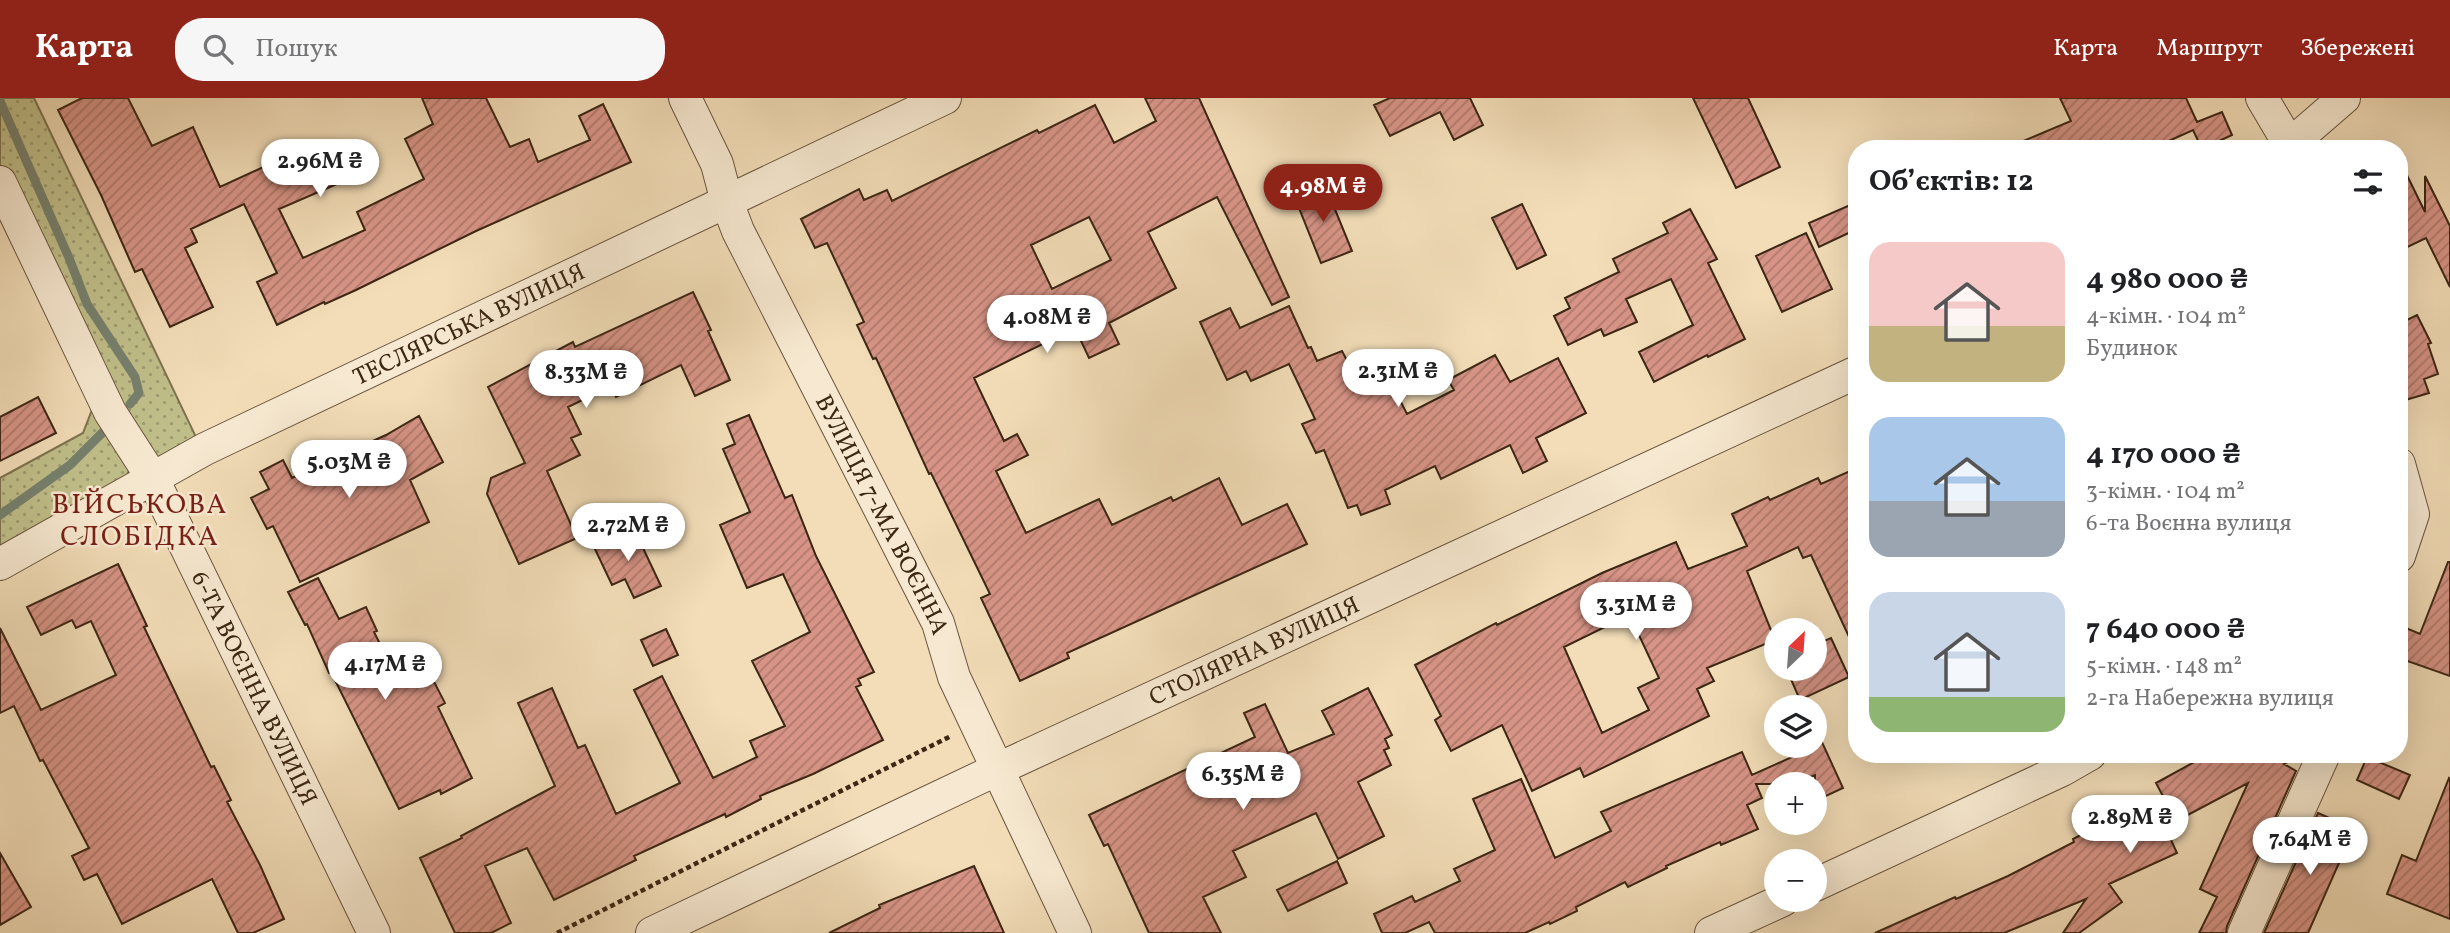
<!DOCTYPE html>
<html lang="uk">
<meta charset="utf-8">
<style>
body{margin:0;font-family:Vollkorn,serif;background:#f6f6f6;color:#202124;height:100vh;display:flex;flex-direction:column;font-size:26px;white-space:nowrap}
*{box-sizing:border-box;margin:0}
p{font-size:23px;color:#757577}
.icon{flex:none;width:38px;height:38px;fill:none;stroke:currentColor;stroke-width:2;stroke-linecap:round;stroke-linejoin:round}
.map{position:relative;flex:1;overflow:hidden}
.sheet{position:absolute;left:1848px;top:42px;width:560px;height:623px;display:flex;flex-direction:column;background:#fff;border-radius:28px;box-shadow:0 7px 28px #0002}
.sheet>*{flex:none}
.needle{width:46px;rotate:25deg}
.tools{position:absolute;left:1764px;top:520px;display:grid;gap:14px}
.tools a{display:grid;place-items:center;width:63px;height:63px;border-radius:50%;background:#fff;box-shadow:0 7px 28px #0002;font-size:35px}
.price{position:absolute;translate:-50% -60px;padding:0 16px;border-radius:24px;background:#fff;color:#222;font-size:23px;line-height:46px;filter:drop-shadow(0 2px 4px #0008)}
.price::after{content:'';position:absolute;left:50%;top:42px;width:21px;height:16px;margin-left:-10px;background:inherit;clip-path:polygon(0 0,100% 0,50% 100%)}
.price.current{background:#8f2418;color:#fff}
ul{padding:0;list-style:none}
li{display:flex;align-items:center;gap:21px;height:175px;padding:0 21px}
li span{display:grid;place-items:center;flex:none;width:196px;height:140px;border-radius:21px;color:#555}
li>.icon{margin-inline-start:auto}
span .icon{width:84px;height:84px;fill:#fffc;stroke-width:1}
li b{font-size:30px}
h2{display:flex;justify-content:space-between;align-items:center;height:84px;padding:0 21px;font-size:30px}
header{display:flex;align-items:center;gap:42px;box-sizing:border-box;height:98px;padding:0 35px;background:#8f2418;color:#fff}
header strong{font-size:33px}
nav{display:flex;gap:38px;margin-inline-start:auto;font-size:24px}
.search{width:490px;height:63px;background:#f6f6f6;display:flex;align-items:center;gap:18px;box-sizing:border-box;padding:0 24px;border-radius:28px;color:#757577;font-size:26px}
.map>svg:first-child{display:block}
.grass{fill:url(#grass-dots);stroke:#7e734f;stroke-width:2}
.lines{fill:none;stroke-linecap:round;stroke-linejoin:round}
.stream{stroke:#76816e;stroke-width:9}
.building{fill:url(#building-hatch);stroke:#3c2714;stroke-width:2;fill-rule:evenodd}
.street-casing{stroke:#6a543d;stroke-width:34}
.path{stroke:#3c2714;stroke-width:4.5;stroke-dasharray:5 3.5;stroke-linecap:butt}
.street{stroke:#f7e9d1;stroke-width:32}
.labels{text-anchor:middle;stroke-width:5;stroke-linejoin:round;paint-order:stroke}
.street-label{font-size:24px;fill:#3c2714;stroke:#f7e9d1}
.quarter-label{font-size:28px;letter-spacing:2px;fill:#7a1f14;stroke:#f7e9d1}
</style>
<header>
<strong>Карта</strong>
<div class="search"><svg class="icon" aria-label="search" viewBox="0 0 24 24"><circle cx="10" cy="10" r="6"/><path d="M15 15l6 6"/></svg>Пошук</div>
<nav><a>Карта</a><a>Маршрут</a><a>Збережені</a></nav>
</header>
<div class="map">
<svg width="2450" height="835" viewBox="0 0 2450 835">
<defs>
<pattern id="grass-dots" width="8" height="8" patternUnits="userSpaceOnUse" patternTransform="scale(1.75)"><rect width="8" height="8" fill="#c0bf8a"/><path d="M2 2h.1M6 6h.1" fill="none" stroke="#9d9b70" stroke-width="1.8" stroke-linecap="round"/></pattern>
<pattern id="building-hatch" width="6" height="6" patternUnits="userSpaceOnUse" patternTransform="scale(1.75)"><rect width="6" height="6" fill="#d79486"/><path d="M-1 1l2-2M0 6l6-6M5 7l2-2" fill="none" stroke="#b0796c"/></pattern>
</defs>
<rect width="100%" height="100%" fill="#f2ddb8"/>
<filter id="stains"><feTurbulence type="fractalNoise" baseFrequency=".00286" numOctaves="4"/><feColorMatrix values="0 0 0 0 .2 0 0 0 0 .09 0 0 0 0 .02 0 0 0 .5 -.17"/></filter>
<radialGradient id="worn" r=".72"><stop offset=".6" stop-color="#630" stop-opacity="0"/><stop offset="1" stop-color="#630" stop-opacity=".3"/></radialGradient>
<!-- grass -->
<path class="grass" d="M0,0H34L195,337L191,349L166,362L149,357L0,70Z
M95,304L130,369L123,390L0,456V380L83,335Z"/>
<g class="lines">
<!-- stream -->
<path class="stream" d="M0,3L69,160L87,206L135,279L139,295L130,306
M0,417L70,367L108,329"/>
</g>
<!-- building -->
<path class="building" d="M82,0H128L152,48L193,29L220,89L283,60L287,67L321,51L337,86L279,111L303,160L365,132L357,114L424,81L405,41L433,26L422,0H486L510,49L529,41L538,64L590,42L579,18L603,6L631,64L476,133L356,192L325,206L324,204L277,227L257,184L277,175L244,106L191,131L197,144L185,150L213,209L170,229L142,171L135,174L101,97L58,12Z
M1145,0H1199L1289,199L1272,207L1217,99L1148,134L1176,190L1109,225L1119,246L1089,260L1075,230L974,280L1004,343L1017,336L1028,357L996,373L1026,435L1099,401L1112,427L1171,399L1173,403L1219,380L1242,427L1287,406L1307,446L1067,555L1069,560L1020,583L981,500L990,496L931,375L929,376L876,260L873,261L857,227L864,224L827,145L815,150L801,121L859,91L864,102L887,92L892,103L1037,32L1039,35L1095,7L1114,45L1156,23ZM1089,119L1111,162L1052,191L1031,147Z
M1390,0H1470L1483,27L1454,42L1440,14L1390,38L1374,7Z
M1693,0H1748L1780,69L1736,90Z
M2060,0H2186L2197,24L2222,14L2232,37L2202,51L2193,32L2151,51H2004L2071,23Z
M2399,61L2425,114V78L2450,128V189L2426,140L2399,153Z
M1325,87L1352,153L1321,165L1295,100Z
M1857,104V131L1819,149L1809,125Z
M1522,106L1546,157L1517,171L1492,120Z
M1690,111L1717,161L1708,165L1745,241L1708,259L1707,257L1654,284L1639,254L1693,227L1671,181L1626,201L1637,224L1604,238L1601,231L1568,247L1554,218L1570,210L1565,200L1619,174L1613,161L1668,135L1663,125Z
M1806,135L1832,191L1782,214L1756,158Z
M693,194L711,232L708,233L730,282L695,298L681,267L616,299L611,288L568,309L581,336L571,340L580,357L547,373L577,440L519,466L487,396L491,380L525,365L488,289L573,244L575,249Z
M1289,208L1308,250L1311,249L1317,263L1342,253L1353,274L1379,261L1407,316L1454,292L1448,282L1495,257L1510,284L1558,260L1586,315L1536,340L1547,363L1523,375L1510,347L1441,381L1435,368L1385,392L1390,406L1361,417L1357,407L1348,410L1324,352L1316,355L1302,326L1315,321L1289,266L1251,283L1246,273L1227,282L1200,224L1230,210L1240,230Z
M2417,217L2431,245L2428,246L2438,276L2424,281L2429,295L2399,304V221L2404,220L2405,223Z
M38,299L56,335L0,363V319Z
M749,317L785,400L792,397L816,458L874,574L858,581L861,587L856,589L883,642L813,676L760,698L761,701L726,719L725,716L634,758L636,762L554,802L527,750L485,768L511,825L491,835H455L420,760L462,740L461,738L555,688L518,605L552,590L578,650L585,647L616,716L680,685L634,592L662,578L713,680L757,659L750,643L785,628L752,563L810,534L783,476L747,490L720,427L750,414L723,351L735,346L727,326Z
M419,318L443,364L410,382L429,424L300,484L273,428L267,431L251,400L269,391L260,374L283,362L292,380L386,337Z
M1857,370V556L1811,457L1803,460L1798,449L1747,473L1775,542L1707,570L1714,583L1697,591L1709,618L1584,679L1580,670L1532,693L1502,627L1451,653L1435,622L1441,618L1415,567L1496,525L1497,527L1602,475L1676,444L1688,471L1747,448L1732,416L1768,399L1770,402L1818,380L1821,386ZM1623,520L1626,525L1632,522L1659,580L1638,590L1649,612L1602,635L1564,549Z
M634,431L661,488L634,500L625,481L612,487L594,449Z
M2448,464H2450V578L2399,560V527L2420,536Z
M118,466L147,528L144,529L211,669L214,668L231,702L227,704L260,767L284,821L253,835H238L212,781L122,826L97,776L84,782L72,758L89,750L43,662L40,663L14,608L0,615V530L41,612L116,577L91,523L76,530L72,522L41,537L27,509Z
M318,480L339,521L366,509L377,533L374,534L401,588L429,574L445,605L438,609L472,680L441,696L440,692L399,711L331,574L329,575L307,526L305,527L288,494Z
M666,531L678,557L653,568L641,542Z
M1831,540L1849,579L1800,602L1786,570H1815V547Z
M1368,590L1392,637L1385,641L1389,650L1384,652L1391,667L1358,684L1384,738L1338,761L1316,715L1233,753L1246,779L1203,799L1221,835H1149L1108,746L1104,748L1089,717L1255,639L1244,615L1265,606L1288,655L1334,636L1322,613Z
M1815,629L1843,690L1815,703V677L1794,686H1756L1762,700L1747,707L1758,731L1721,747L1720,744L1666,768L1667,770L1628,789L1625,784L1576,809L1577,813L1550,826L1549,824L1525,835H1435L1429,824L1405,835H1382L1374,816L1412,798L1415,804L1460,783L1454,771L1495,752L1473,701L1521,681L1555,760L1611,733L1601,714L1742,654L1752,677L1801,655L1798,648H1815Z
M2209,656H2303L2284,666L2296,673L2227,828L2226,835H2199L2217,799L2200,791L2248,685L2165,729L2177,755L2109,786L2122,804L2079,835H2063L2086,801L2004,835H1875L1955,799L1956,801L2008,778L2074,744L2073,741L2098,728L2100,732L2165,702L2156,685Z
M2367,659L2410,677L2399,701L2357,682Z
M2449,680L2450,681V821L2387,796L2402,757L2416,763Z
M2318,715L2354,731L2308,835H2264Z
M0,755L31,809L0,827Z
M1337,763L1347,785L1288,813L1277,792Z
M974,768L1004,835H829L880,810L879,807Z"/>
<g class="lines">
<defs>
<g id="street">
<path id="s1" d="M685,0L717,66L727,104L738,133L938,525L954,579L1075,835"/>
<path d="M2262,0L2292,51"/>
<path d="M2285,51L2344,0"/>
<path id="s2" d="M0,84L110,314L153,381L374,835"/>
<path d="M2399,366L2413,416L2399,458"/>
<path id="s3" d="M0,466L205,351L945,0"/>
<path d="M1815,787L2062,672L2090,656"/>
<path id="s4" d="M652,835L998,671L1857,274"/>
<path d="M1711,835L1783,802"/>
<path d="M2244,835L2324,656"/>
</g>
</defs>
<!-- street casing -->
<use href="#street" class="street-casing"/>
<!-- path -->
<path class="path" d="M557,835L951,638"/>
<!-- street -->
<use href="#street" class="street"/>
</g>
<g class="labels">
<!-- street labels -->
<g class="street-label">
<text dy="8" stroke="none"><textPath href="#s3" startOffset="527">ТЕСЛЯРСЬКА ВУЛИЦЯ</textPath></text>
<text dy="8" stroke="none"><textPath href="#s1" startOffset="462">ВУЛИЦЯ 7-МА ВОЄННА</textPath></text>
<text dy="8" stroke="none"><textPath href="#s4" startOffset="665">СТОЛЯРНА ВУЛИЦЯ</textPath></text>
<text dy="8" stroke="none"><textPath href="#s2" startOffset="567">6-ТА ВОЄННА ВУЛИЦЯ</textPath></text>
</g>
<!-- quarter labels -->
<g class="quarter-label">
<text x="140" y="415">ВІЙСЬКОВА<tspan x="140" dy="32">СЛОБІДКА</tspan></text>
</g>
</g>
<rect width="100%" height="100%" filter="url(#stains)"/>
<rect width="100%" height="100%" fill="url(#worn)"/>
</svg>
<div class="tools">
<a><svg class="needle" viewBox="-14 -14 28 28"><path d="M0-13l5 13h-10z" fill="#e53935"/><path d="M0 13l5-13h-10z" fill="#757577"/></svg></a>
<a><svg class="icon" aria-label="layers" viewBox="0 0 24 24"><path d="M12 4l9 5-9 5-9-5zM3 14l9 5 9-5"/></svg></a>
<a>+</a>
<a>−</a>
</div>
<b class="price" style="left:320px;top:101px">2.96M ₴</b>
<b class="price current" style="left:1323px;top:126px">4.98M ₴</b>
<b class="price" style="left:1047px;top:257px">4.08M ₴</b>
<b class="price" style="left:1398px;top:311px">2.31M ₴</b>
<b class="price" style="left:586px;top:312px">8.33M ₴</b>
<b class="price" style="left:349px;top:402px">5.03M ₴</b>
<b class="price" style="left:628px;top:465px">2.72M ₴</b>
<b class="price" style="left:1636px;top:544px">3.31M ₴</b>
<b class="price" style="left:385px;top:604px">4.17M ₴</b>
<b class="price" style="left:1243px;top:714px">6.35M ₴</b>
<b class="price" style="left:2130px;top:757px">2.89M ₴</b>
<b class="price" style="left:2310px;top:779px">7.64M ₴</b>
<section class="sheet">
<h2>Об’єктів: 12<svg class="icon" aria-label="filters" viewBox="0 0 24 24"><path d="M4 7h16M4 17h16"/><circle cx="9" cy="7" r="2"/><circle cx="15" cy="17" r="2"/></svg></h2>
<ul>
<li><span style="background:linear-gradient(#f6c9c9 60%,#c2b280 0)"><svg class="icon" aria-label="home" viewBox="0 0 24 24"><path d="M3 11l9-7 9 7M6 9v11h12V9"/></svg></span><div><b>4 980 000 ₴</b><p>4-кімн. · 104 m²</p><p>Будинок</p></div></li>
<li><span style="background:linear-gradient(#a9c7e8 60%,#9aa5b1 0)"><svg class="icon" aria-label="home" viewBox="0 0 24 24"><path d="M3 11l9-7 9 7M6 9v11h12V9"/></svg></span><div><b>4 170 000 ₴</b><p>3-кімн. · 104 m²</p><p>6-та Воєнна вулиця</p></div></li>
<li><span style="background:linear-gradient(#c9d6e8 75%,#8fb573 0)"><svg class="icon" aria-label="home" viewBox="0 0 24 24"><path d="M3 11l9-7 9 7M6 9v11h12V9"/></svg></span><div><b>7 640 000 ₴</b><p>5-кімн. · 148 m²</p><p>2-га Набережна вулиця</p></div></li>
</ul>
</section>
</div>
